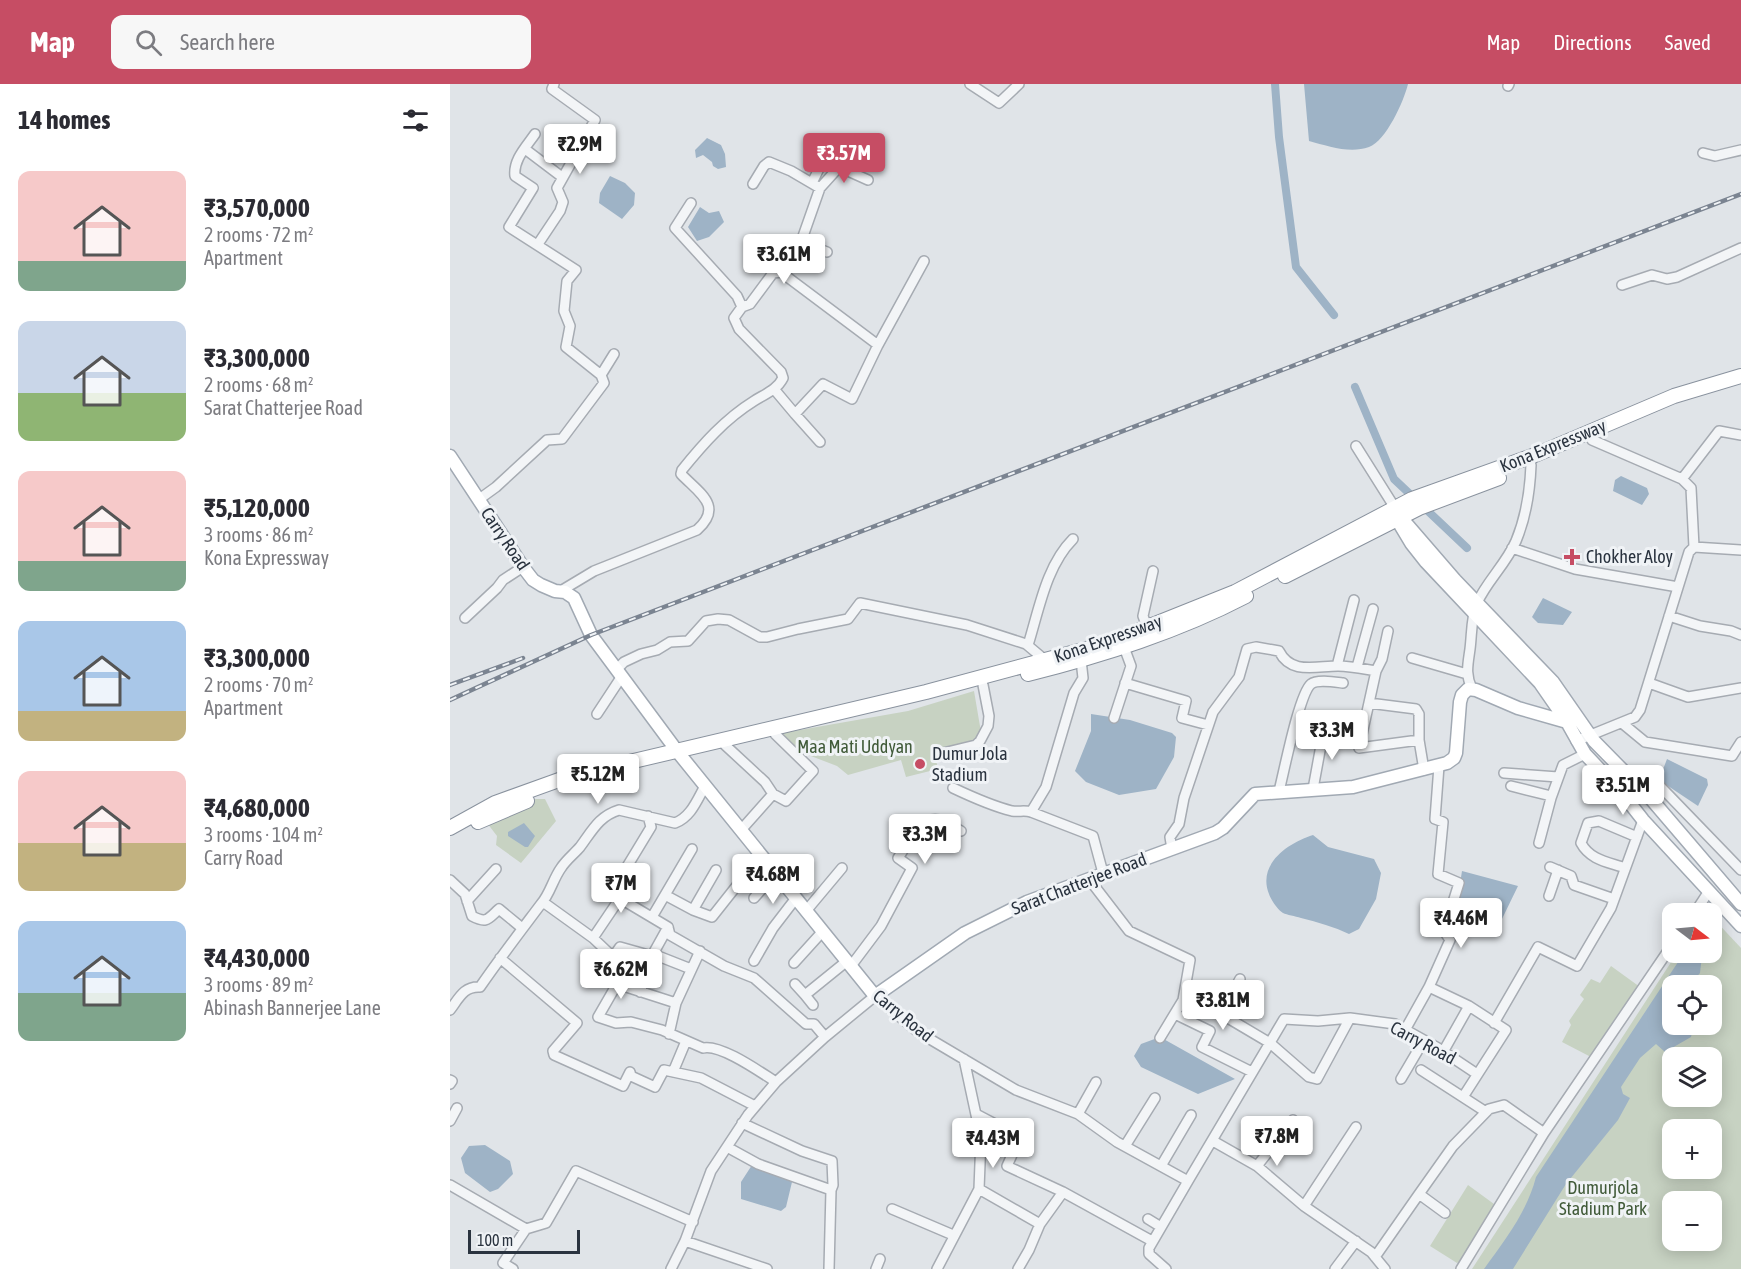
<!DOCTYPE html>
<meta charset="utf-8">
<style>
body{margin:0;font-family:"Asap Condensed",sans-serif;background:#f7f7f7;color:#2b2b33;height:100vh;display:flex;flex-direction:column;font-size:22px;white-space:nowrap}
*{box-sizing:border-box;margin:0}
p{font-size:20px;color:#7c7c81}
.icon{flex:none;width:33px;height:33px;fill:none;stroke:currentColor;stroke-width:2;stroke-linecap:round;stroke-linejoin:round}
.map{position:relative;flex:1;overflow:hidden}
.sheet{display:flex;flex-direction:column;background:#fff;width:450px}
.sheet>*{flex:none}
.needle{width:39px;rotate:106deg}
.tools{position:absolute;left:1212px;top:819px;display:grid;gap:12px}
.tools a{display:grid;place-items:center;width:60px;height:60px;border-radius:12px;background:#fff;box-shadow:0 3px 15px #0003;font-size:30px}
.scale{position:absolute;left:18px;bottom:15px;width:112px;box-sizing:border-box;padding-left:6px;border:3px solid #2a333f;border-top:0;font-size:16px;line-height:21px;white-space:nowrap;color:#2a333f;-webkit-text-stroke:4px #f0f3f6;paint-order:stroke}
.price{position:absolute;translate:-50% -51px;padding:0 14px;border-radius:6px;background:#fff;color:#222;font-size:20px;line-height:39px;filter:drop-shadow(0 2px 3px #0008)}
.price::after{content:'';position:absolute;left:50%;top:36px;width:18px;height:14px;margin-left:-9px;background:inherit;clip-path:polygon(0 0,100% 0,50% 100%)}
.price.on{background:#c64d64;color:#fff}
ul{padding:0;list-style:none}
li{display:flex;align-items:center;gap:18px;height:150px;padding:0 18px}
li span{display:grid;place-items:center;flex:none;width:168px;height:120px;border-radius:12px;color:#555}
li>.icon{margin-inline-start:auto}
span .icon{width:72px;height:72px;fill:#fffc;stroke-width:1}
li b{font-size:26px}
h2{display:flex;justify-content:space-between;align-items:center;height:72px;padding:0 18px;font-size:26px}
header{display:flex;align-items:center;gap:36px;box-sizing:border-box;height:84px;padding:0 30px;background:#c64d64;color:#fff}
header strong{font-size:28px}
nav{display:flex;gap:33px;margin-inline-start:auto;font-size:21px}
.search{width:420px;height:54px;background:#f7f7f7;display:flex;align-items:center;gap:15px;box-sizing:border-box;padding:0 21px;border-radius:12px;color:#7c7c81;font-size:22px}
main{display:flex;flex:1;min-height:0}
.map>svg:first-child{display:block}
.green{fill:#c7d2c2;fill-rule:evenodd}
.water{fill:#9eb3c6}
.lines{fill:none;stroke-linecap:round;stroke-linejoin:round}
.canal{stroke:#9eb3c6;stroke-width:8}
.minor-casing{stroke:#a6abb2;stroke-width:12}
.major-casing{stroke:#a1a9b3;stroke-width:15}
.highway-casing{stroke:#89929e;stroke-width:16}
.minor{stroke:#f3f5f7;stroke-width:9}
.major{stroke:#fff;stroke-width:12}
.highway{stroke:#fff;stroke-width:14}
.rail-casing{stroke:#7b8491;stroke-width:4.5}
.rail{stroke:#f0f3f6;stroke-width:2;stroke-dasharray:7;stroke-linecap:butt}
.poi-dot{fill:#c64d64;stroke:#f0f3f6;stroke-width:2}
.labels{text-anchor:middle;stroke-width:6;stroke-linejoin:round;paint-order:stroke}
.street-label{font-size:18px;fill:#2a333f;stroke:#f0f3f6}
.poi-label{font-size:18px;fill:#2a333f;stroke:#f0f3f6;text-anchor:start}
.park-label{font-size:18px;fill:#405a38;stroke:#f0f3f6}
</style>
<header>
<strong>Map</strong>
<div class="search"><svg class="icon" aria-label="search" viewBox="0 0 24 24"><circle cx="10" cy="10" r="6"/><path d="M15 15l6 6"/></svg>Search here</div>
<nav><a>Map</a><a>Directions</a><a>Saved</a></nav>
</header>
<main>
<section class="sheet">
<h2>14 homes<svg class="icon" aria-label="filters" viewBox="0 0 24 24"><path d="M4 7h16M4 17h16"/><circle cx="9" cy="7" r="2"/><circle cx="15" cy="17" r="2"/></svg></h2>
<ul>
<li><span style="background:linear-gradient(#f6c9c9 75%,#7fa58c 0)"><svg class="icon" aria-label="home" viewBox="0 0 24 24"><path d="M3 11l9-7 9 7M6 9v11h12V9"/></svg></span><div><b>₹3,570,000</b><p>2 rooms · 72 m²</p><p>Apartment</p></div></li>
<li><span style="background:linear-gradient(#c9d6e8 60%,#8fb573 0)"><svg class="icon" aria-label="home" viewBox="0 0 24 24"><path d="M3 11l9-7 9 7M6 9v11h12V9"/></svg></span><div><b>₹3,300,000</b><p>2 rooms · 68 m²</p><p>Sarat Chatterjee Road</p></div></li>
<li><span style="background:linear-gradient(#f6c9c9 75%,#7fa58c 0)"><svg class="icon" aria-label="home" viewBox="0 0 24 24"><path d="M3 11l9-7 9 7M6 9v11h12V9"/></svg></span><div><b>₹5,120,000</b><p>3 rooms · 86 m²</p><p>Kona Expressway</p></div></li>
<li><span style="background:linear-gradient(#a9c7e8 75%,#c2b280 0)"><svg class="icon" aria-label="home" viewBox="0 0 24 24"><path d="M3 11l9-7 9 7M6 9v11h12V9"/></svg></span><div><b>₹3,300,000</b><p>2 rooms · 70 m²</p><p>Apartment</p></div></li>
<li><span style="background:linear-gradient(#f6c9c9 60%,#c2b280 0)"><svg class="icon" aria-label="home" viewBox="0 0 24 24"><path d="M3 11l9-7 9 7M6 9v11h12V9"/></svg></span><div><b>₹4,680,000</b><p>3 rooms · 104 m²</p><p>Carry Road</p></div></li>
<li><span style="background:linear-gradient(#a9c7e8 60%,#7fa58c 0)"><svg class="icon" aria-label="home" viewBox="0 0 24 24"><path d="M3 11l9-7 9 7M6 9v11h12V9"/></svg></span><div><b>₹4,430,000</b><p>3 rooms · 89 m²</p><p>Abinash Bannerjee Lane</p></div></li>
</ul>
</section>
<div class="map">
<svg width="1291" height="1185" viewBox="0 0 1291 1185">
<rect width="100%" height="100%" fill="#e0e4e8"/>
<!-- green -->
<path class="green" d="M524,607L532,654L484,667L488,685L456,693L451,676L398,691L387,682L340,664L327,650L458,627Z
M85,715H95L106,737L71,779L46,761L47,752L34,735Z
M1262,833L1291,864V1185H1022L1227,869L1262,868ZM1222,902H1262V940H1222ZM1222,974H1262V1012H1222ZM1222,1046H1262V1084H1222ZM1222,1118H1262V1156H1222Z
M1161,882L1190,903L1145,970L1139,972L1112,958L1121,941L1119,937L1134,915L1130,911L1141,895L1150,899Z
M1018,1101L1044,1120V1123L1010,1177L1007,1179L980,1162Z"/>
<!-- water -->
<path class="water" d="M854,0H958C954,17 936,57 919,63C900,70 878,62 859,57Z
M257,54L271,61L275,70L276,83L268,85L263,82L262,78L253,71L246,74L245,66Z
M160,92L175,99L185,109L184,121L172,135L149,119L150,109Z
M250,123L259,129L269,127L274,138L259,153L247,157L238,143Z
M1171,392L1197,404L1199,410L1192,421L1163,407L1165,396Z
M1093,514L1122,528L1113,541L1088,539L1082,533Z
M641,630L680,636L722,649L726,653L724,673L706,705L669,711L636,698L625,687L641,647Z
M1217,675L1257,695L1258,701L1248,722L1209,696Z
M74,739L85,752L78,763H75L58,752V748Z
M863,751L878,763L924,775L931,789L926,815L909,845L899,850C884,843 868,838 851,834C845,832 837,831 833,829C828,826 821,816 819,810C807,780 838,759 863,751Z
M1012,787L1068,802L1051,837L1007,819Z
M1234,869L1252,872L1250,889L1239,901L1222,902V940L1244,941L1241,953L1215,968L1206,960L1190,974L1171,1003L1173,1010L1180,1014L1168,1036L1116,1100L1063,1185H1034C1055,1156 1077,1128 1086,1093Z
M710,953L785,995L748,1010L691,983L684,972L691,960Z
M35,1061L60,1077L63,1090L48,1105L40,1108L15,1089L11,1074L19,1062Z
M302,1081L342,1098L336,1123L331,1127L291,1115V1098Z"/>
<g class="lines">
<!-- canal -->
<path class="canal" d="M825,0L829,53L846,183L884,231
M905,303L944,395L1017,464"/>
<defs>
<path id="minor" d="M520,0L549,19L569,0
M1058,2L1059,0
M75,65L112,93
M1253,69L1265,72L1291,66
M362,99L379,64
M303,100L314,82L319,78L341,87L370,104L351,158
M370,104L389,83L418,96
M88,160L110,127L113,118L107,104L145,36L102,5L104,0
M333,188L336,192L428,261L474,177
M1172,201L1202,191L1217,195L1227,193L1291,164
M292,223L300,220L323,189L333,188L351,158L377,168
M151,291L164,270
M324,305L345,330L373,300L402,315L428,261
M345,330L370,358
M1142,356L1232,395L1241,404L1244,463
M906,362L945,424
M1232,395L1269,347L1291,351
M28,416L46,403L97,356L112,355L154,299L151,291L116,263L120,242L114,227L117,197L126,186L59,143L83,104L65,92C63,76 76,63 85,50
M1062,464L1125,485L1228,503
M109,508L144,487L247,446C274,422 249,409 231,390L232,386C253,360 275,335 304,317C315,310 327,306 333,294L331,288L289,245L284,234L292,223L287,212L225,144L241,119
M1219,532L1250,542L1281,547L1291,551
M15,534L47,504L53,496L73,483
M697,543L693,532L703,487
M938,547L932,575L926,587L909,664L969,656L974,686
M578,561C589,526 596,482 623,455
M962,574L1017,590
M887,582L904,516
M907,583L923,525
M167,585L174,578L191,570L207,566L220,558L238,557L256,537L268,535L279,536L310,553H317L348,545L398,535L410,519L517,541L576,560L595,576
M675,599L736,617L732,634L758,641
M1199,599L1238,613L1291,604
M1022,605C1015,590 1018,580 1020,565C1022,550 1021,533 1027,519C1037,497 1056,480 1066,457C1076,433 1080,407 1081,381
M919,619L966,625L969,630V656
M147,630L172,592
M664,634L681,582L674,563
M1172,639L1195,658L1282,672L1291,658
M1126,657L1185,633L1190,626L1239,468L1244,463L1291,466
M275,661L315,698L323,710
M493,669L526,661L530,657L538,642L539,632L533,601
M1054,689L1108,693
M1208,700L1291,786
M1061,702L1101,712
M503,704C522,713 542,722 562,727C569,728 575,726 581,728L643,752L653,789
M863,705L874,645
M829,707C834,688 849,610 861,600C867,595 885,598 893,599
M581,728L596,703L624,609L633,594L631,576
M198,732L201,743L161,809L218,843L203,870L241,885
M291,746L323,710L336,717L363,687L325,650
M1089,759L1101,714L1113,681L1135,670
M722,765L720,753L729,740L734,714L763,628L789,593L797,565L806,563L829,567C841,591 866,582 888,582C901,582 914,585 926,587
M1100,783L1121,792L1124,801L1164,815
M1175,784C1158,778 1140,776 1131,759L1138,739L1149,737L1187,753
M639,795L679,847L740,876L733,916L710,954
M0,796L15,810L22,832C37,840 38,835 49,825L72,844
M215,811L243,826L266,786
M1099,812L1108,786
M304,814L326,789
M17,817L46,785
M93,818L143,854L163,873
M243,826L262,833L311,771
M356,827L392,784
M1244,830L1259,807
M202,833L242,765
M218,843L220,851L274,882L304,894L356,940H364L375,953
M143,854L170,814
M202,872L170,863L154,886L153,891L167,900L226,919L219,950
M50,874L127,939L103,967L104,971L173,1002L180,988L181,992L205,1003L214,986L251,994L305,1022
M304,877L323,844L346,814
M344,879L373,847
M401,882L431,842L462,784L448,774C458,760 469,732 489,736C496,737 505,744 511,747
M790,895L771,930L820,959L859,993L867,995L900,934
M167,900L148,933L166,939L181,938L212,946L253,964C271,960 310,988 326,998
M345,900L355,911
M979,903L1000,856L994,847L1009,799L988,790L993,738L985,735L989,682
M190,908L203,870
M226,919L250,867
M363,921L355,911L397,877
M0,926C9,914 14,902 30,903C50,874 70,848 91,820C100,810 103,795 111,784C116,776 124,770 130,763C142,747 149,732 169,726L225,739C241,733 247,716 255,702
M725,930L760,947L752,963L802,988
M1044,939L1088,863L1127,882L1161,824L1193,736
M955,946L979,903L1019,922
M993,968L1019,922L1056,946L1013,1013
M971,986L1036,1028
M223,988L236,957
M951,995L974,956
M0,996L2,997L0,1000
M526,1030L570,1053L557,1082L613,1108
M628,1030L646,998
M0,1037L7,1024
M292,1039L352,1067L382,1077L383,1101L381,1106
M763,1057L807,1082L854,1122L921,1168L935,1185
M675,1062L705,1014
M277,1063L308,1080L381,1106L379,1185
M711,1082L741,1031
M807,1082L843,1036
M0,1101L76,1145L53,1179L63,1185
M529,1105L590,1140L579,1166L568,1185
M854,1122L906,1043
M442,1125L503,1151
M995,1129L969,1110L1003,1062L1039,1025L1054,1021L1094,1049
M698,1135L711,1143
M590,1140L613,1108L702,1157
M76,1145L96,1139L126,1087L243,1138
M235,1157L317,1185
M925,1173L969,1110
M221,1185L235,1157L261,1087L298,1031L326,998L375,953L425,912L468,948L566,1006L628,1030L667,1058L738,1097L834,935L868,937L900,934L945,940L988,964L1027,990
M426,1185L430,1175
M487,1185L529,1105L531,1054L514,975
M716,1185L699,1170V1164L738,1097
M885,1185L906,1157
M1011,1185L1094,1049L1222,861"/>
<path id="major" d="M0,372L73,483L83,496L91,501L105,507L115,508L124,514L141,551L227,667L425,912L515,849L577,818L765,749L773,744L805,710L903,703L997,679L1004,674L1006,669L1010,618L1012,611L1018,605L1026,606L1068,624L1117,638
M943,429L961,459L976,478L1090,599L1117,638L1135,670L1171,708L1193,736L1291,842
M954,437L1005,496L1103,598L1144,657L1202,716L1291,820"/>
<path id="highway" d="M835,492L969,424L1049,394
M578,590C653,571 727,548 796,512
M28,738L77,717
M0,744L45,719L120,692L476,608L655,560L785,508L962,415L1085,371L1224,312L1291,292"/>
</defs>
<!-- minor casing -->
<use href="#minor" class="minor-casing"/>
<!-- major casing -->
<use href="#major" class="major-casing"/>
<!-- highway casing -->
<use href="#highway" class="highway-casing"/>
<!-- minor -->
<use href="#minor" class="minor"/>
<!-- major -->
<use href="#major" class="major"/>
<!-- highway -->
<use href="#highway" class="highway"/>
<defs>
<path id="rail" d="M0,601L73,574
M0,616L141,551L1291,110"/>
</defs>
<!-- rail casing -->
<use href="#rail" class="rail-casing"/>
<!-- rail -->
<use href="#rail" class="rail"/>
</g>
<!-- markers -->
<g class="poi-dot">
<path d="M1119 464h6v6h6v6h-6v6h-6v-6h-6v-6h6z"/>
<circle cx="470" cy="680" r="6"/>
</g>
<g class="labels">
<!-- street labels -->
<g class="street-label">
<text transform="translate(1103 362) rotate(-22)" y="6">Kona Expressway</text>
<text transform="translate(55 455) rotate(56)" y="6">Carry Road</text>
<text transform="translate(658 555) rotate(-19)" y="6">Kona Expressway</text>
<text transform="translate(629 800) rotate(-21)" y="6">Sarat Chatterjee Road</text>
<text transform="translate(453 932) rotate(39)" y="6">Carry Road</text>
<text transform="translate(973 959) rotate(28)" y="6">Carry Road</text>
</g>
<!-- poi labels -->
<g class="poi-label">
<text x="1136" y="479">Chokher Aloy</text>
<text x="482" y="676">Dumur Jola<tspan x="482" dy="21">Stadium</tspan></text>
</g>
<!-- park labels -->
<g class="park-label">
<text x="405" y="669">Maa Mati Uddyan</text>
<text x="1153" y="1110">Dumurjola<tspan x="1153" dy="21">Stadium Park</tspan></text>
</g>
</g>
</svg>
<div class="tools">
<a><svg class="needle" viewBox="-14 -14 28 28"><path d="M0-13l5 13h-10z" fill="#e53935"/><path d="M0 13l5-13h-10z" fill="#7c7c81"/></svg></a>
<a><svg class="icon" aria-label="locate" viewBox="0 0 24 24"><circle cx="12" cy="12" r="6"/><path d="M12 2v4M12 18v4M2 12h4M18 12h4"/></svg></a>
<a><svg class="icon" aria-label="layers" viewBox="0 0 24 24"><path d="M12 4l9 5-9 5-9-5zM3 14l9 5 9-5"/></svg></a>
<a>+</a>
<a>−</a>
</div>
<div class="scale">100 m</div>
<b class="price" style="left:130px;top:91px">₹2.9M</b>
<b class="price on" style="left:394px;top:100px">₹3.57M</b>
<b class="price" style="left:334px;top:201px">₹3.61M</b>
<b class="price" style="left:882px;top:677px">₹3.3M</b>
<b class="price" style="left:148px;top:721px">₹5.12M</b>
<b class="price" style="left:1173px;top:732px">₹3.51M</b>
<b class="price" style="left:475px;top:781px">₹3.3M</b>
<b class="price" style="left:323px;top:821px">₹4.68M</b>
<b class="price" style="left:171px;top:830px">₹7M</b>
<b class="price" style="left:1011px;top:865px">₹4.46M</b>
<b class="price" style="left:171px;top:916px">₹6.62M</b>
<b class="price" style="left:773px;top:947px">₹3.81M</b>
<b class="price" style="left:827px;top:1083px">₹7.8M</b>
<b class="price" style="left:543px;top:1085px">₹4.43M</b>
</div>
</main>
